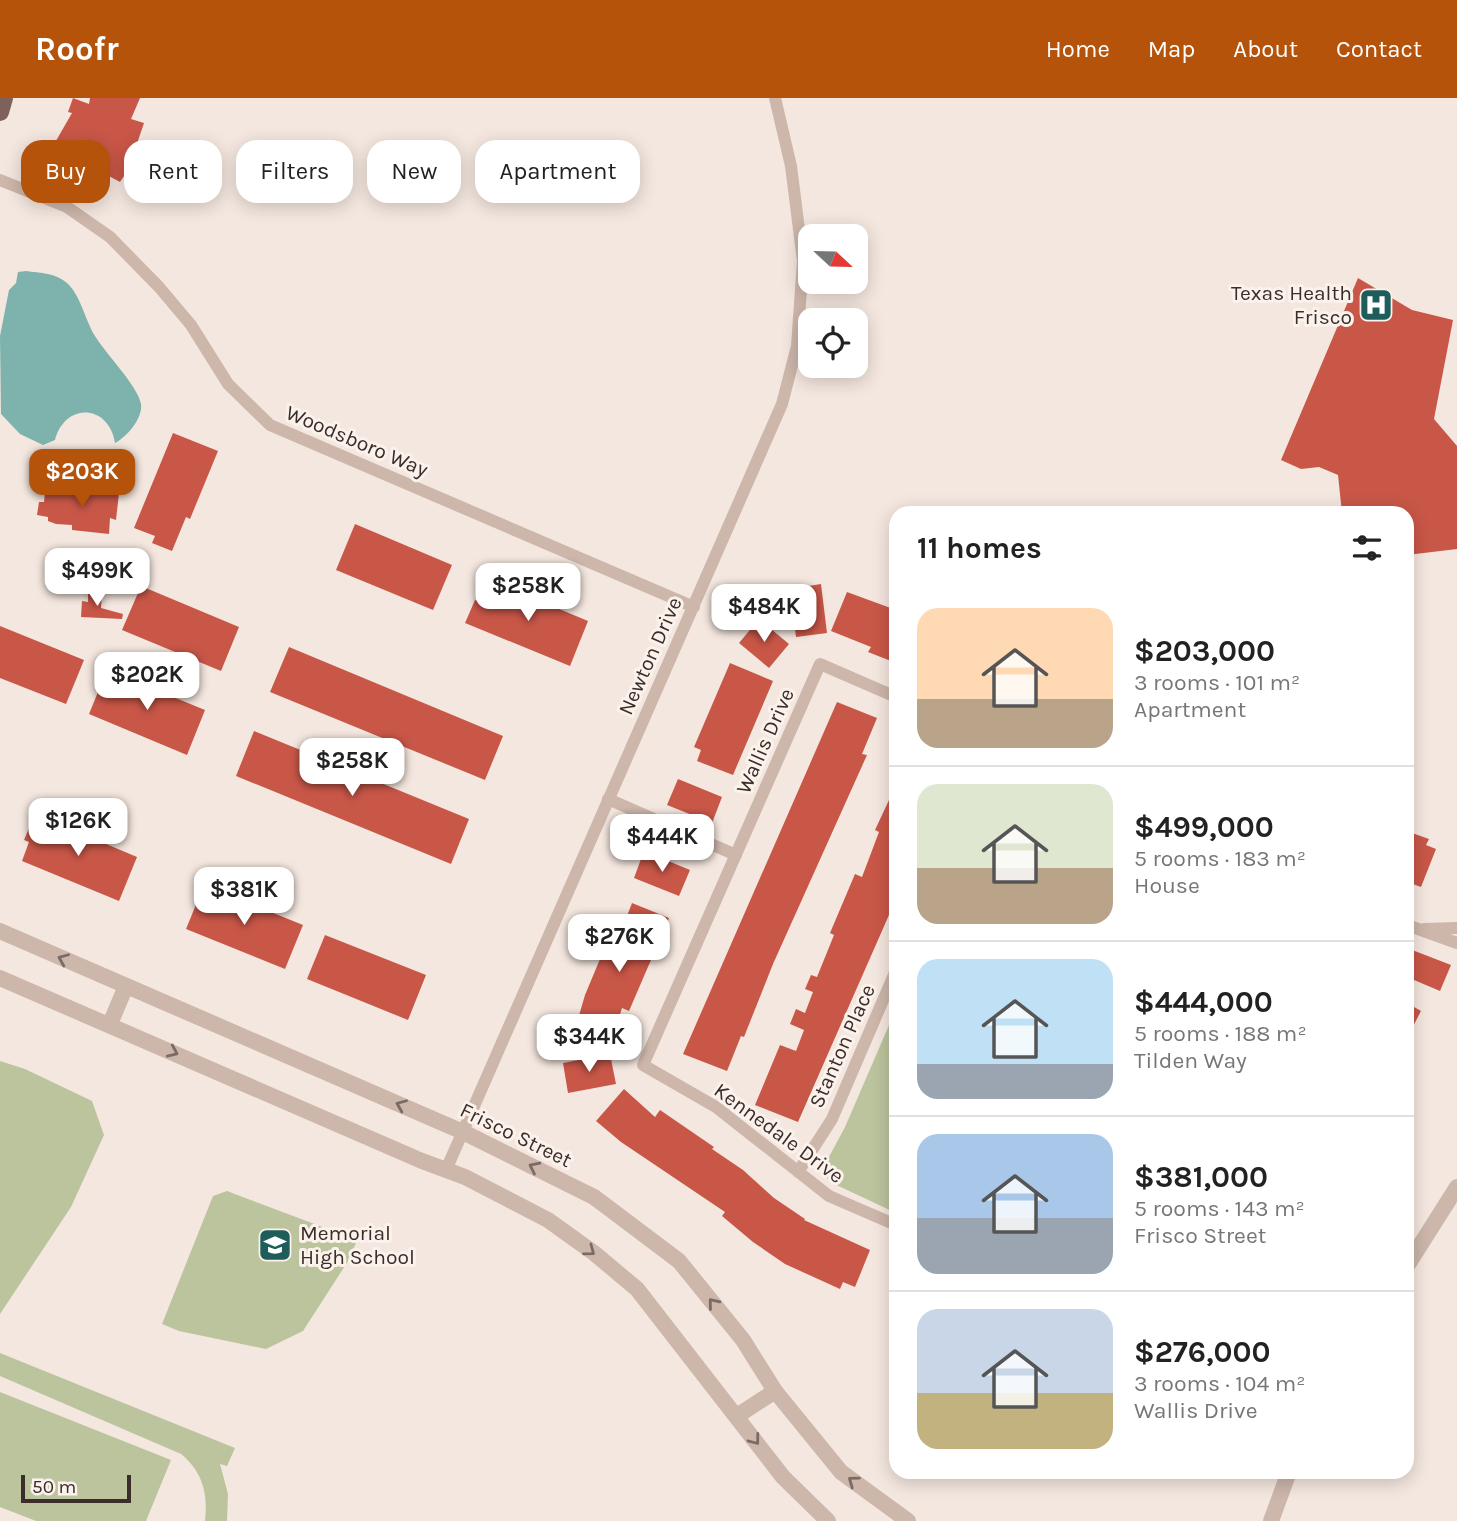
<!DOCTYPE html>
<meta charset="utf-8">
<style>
body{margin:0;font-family:Karla,sans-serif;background:#f2f2f2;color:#222;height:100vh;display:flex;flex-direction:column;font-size:26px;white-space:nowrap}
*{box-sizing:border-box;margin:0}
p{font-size:23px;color:#767676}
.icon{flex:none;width:38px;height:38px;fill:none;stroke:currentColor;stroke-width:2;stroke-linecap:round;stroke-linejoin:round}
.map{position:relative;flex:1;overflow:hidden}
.details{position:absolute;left:889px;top:408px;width:525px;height:973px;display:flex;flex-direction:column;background:#fff;border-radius:21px;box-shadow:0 4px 18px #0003}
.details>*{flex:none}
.hud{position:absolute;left:21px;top:42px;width:665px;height:63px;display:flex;gap:14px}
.needle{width:46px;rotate:112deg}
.controls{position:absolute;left:798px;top:126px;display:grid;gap:14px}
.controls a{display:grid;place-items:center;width:70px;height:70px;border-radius:14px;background:#fff;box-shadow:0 4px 18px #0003;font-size:35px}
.scale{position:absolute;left:21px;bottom:18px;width:110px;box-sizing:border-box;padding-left:7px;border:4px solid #3a2d2a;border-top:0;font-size:19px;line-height:24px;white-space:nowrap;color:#3a2d2a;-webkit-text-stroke:5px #fbf2ec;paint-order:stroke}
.price{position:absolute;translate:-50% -60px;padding:0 16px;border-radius:14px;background:#fff;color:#222;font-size:23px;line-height:46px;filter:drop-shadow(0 2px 4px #0008)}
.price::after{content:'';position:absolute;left:50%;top:42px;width:21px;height:16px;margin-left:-10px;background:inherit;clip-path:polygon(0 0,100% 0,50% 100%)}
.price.current{background:#b45309;color:#fff}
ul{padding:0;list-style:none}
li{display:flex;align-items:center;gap:21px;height:175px;padding:0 28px}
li+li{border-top:2px solid #e0e0e0}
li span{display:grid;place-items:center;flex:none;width:196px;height:140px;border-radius:21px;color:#555}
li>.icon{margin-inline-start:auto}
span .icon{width:84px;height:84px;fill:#fffc;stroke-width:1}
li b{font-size:30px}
h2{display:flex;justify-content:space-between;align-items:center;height:84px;padding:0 28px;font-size:30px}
.pill{padding:0 24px;border-radius:21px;background:#fff;box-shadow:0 4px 18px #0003;font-size:24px;line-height:63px}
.pill.current{background:#b45309;color:#fff}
header{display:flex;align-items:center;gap:42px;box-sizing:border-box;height:98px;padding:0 35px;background:#b45309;color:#fff}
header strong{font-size:33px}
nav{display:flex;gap:38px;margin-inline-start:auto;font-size:24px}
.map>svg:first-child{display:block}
.green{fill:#bcc49e}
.water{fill:#7db2ad}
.building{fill:#c95748}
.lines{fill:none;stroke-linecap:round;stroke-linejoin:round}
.minor{stroke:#cdb6aa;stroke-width:12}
.tertiary{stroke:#cdb6aa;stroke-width:16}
.primary{stroke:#7c625b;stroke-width:18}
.oneway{stroke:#7c6b64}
.labels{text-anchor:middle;stroke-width:6;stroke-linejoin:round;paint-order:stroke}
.poi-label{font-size:21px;fill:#3a2d2a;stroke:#fbf2ec;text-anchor:end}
.street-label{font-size:21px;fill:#3a2d2a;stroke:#fbf2ec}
</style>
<header>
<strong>Roofr</strong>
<nav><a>Home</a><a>Map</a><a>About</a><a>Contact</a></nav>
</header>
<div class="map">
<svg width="1457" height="1423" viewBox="0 0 1457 1423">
<rect width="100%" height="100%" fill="#f4e7df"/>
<!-- green -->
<path class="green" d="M896,911V1115L830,1084L822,1072L845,1029Z
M0,963L25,971L92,1003L104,1037L71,1109L0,1216Z
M227,1093L357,1142L350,1160L303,1233L266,1251L179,1233L162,1226L213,1098Z
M0,1255L235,1350L227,1368L220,1366L228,1396L227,1423H205C208,1396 203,1374 181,1356L0,1278Z
M0,1294L171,1362L146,1423H36L0,1409Z"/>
<!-- water -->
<path class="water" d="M26,173C40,175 56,175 67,185C81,198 85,222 95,238C105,255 138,288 141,306C143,320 127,339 115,345C109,306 65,304 55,342L43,347L20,336L1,316L0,238L9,192L16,185L18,174Z"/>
<!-- building -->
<path class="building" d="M73,0L89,6L90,0H140L131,21L144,25L128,72L120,84L53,48L72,15L68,14Z
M1358,180L1412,212L1453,222L1434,321L1457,348V451L1407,457V415H1342L1338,377L1319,369L1301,371L1281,362Z
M173,335L218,353L190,421L186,419L172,453L152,445L155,438L134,430Z
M87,383L102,384L101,393L119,395L116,422L110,420L109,436L72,432V427L56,426L48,423V419L37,417L39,404H44L45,395L60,397L61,393L85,395Z
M355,426L452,467L433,512L336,472Z
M492,483L588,523L570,568L465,525L475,502L483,505Z
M821,486L827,535L796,539L790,491Z
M141,488L239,529L221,573L122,532Z
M847,494L896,512V565L868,554L871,549L831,533Z
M88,495H102L101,510L123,516L122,521L81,519L82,503L88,504Z
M759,521L789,546L769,570L739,545Z
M0,528L84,562L66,606L0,580Z
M289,549L503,638L485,682L270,594Z
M730,565L773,583L733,677L697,663L701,652L694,649Z
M107,572L205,612L187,657L89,616Z
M837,604L877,620L862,656L867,657L773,866L744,939L741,938L727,973L683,956Z
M254,633L469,721L451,766L236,678Z
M678,681L722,699L712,725L667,707Z
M896,687V801L798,1024L755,1007L780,947L796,953L804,932L790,926L796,911L805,915L813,894L805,891L811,877L817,879L834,837L830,835L855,776L862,779L879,734L875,732Z
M35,716L137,759L119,803L22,763L29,744L24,742Z
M1412,735L1429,741L1426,747L1436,751L1421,789L1407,784V746Z
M644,753L690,772L679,798L634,780Z
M204,787L303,827L285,871L186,831Z
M632,805L669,820L629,913L622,910L610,949L573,938L585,897L610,837L620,816L627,818Z
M325,837L426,877L408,922L307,881Z
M1407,850L1451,867L1440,893L1407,879Z
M1407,905L1421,913L1407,940Z
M610,956L616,986L568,995L563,965Z
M624,991L655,1019L660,1012L714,1049L712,1051L743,1072L774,1100L805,1121L804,1122L870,1152L855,1189L843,1184L840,1191L785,1166L753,1144L722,1118L725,1114L621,1044L596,1023Z"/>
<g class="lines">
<!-- minor -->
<path class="minor" d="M0,82L67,109L110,139L159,189L191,227L228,286L270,327L694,509
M896,599L820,566L643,967L716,1009L829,1098L896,1127
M608,701L736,757
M1407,827L1457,845
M1424,831L1457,830
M446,1072L782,306L797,248L803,163L791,68L775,0
M798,1074L832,1021L896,872"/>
<!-- tertiary -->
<path class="tertiary" d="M0,833L463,1034L594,1099L679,1163L743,1242L775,1293L841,1374L908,1423
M0,880L422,1063L465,1079L548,1122L594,1155L637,1191L783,1379L828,1423
M110,926L126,888
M1407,1168L1457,1089
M737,1318L775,1293
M1271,1423L1289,1374"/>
<!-- primary -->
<path class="primary" d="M0,14L4,0"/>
</g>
<!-- one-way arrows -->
<defs><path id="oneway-chevron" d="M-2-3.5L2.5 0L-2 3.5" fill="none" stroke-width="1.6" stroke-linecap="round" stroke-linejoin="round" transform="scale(1.75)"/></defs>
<g class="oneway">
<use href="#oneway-chevron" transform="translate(63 861) rotate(-157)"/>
<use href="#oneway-chevron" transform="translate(173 954) rotate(24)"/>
<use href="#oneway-chevron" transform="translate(401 1007) rotate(-157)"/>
<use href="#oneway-chevron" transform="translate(534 1069) rotate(-154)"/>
<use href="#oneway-chevron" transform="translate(590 1153) rotate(37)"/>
<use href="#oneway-chevron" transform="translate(713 1205) rotate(-129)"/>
<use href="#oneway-chevron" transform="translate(755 1342) rotate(53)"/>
<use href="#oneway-chevron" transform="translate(853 1383) rotate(-144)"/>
</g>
<!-- icons -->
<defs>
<symbol id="hospital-square" viewBox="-11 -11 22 22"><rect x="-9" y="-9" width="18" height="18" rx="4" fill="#1e5d59" stroke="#fbf2ec"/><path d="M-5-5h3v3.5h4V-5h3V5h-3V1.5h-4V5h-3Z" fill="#fff"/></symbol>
<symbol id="school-square" viewBox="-11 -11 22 22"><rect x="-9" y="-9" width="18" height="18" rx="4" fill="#1e5d59" stroke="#fbf2ec"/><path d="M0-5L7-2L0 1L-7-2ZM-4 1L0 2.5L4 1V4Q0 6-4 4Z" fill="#fff"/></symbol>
</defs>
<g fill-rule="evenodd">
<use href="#hospital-square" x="1357" y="188" width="38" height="38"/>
<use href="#school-square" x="256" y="1128" width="38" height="38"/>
</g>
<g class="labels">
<!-- poi labels -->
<g class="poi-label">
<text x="1352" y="202">Texas Health<tspan x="1352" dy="24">Frisco</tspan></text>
<text x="300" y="1142" text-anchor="start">Memorial<tspan x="300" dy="24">High School</tspan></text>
</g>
<!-- street labels -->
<g class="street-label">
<text transform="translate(357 343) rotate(23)" y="7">Woodsboro Way</text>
<text transform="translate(650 558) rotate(-66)" y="7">Newton Drive</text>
<text transform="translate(765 643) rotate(-66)" y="7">Wallis Drive</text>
<text transform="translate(842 948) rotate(-66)" y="7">Stanton Place</text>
<text transform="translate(779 1035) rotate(36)" y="7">Kennedale Drive</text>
<text transform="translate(516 1037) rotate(26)" y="7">Frisco Street</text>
</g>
</g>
</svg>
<div class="controls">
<a><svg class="needle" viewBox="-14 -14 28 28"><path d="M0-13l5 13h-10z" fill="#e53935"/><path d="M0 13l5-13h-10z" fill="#767676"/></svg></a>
<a><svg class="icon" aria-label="locate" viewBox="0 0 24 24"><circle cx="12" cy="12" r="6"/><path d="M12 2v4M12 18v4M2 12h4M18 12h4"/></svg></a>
</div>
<div class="scale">50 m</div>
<b class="price current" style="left:82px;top:411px">$203K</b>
<b class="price" style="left:97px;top:510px">$499K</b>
<b class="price" style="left:528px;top:525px">$258K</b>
<b class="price" style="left:764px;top:546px">$484K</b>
<b class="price" style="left:147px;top:614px">$202K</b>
<b class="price" style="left:352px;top:700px">$258K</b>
<b class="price" style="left:78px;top:760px">$126K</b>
<b class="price" style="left:662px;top:776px">$444K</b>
<b class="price" style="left:244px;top:829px">$381K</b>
<b class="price" style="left:619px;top:876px">$276K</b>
<b class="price" style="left:589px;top:976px">$344K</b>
<div class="hud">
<a class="pill current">Buy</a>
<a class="pill">Rent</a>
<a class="pill">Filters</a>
<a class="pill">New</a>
<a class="pill">Apartment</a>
</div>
<section class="details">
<h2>11 homes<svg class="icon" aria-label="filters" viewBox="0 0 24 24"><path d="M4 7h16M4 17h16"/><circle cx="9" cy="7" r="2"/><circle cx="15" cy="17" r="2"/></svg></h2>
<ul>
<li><span style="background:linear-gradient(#ffd9b3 65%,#b9a48a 0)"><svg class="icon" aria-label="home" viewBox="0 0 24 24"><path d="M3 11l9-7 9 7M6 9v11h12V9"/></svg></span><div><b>$203,000</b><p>3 rooms · 101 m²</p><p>Apartment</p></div></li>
<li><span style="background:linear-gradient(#dfe7d0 60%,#b9a48a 0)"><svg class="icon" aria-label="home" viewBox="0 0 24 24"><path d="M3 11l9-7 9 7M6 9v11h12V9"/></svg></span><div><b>$499,000</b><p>5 rooms · 183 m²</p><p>House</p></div></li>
<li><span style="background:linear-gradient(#bfe0f5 75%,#9aa5b1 0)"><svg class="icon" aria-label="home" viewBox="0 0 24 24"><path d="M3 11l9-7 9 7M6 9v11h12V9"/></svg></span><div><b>$444,000</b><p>5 rooms · 188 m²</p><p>Tilden Way</p></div></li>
<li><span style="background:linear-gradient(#a9c7e8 60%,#9aa5b1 0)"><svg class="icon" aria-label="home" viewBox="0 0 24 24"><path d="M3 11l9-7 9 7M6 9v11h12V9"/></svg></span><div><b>$381,000</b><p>5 rooms · 143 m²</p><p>Frisco Street</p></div></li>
<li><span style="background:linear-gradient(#c9d6e8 60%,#c2b280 0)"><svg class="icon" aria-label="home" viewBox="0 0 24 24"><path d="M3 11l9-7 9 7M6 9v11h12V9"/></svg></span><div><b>$276,000</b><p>3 rooms · 104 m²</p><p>Wallis Drive</p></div></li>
</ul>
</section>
</div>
